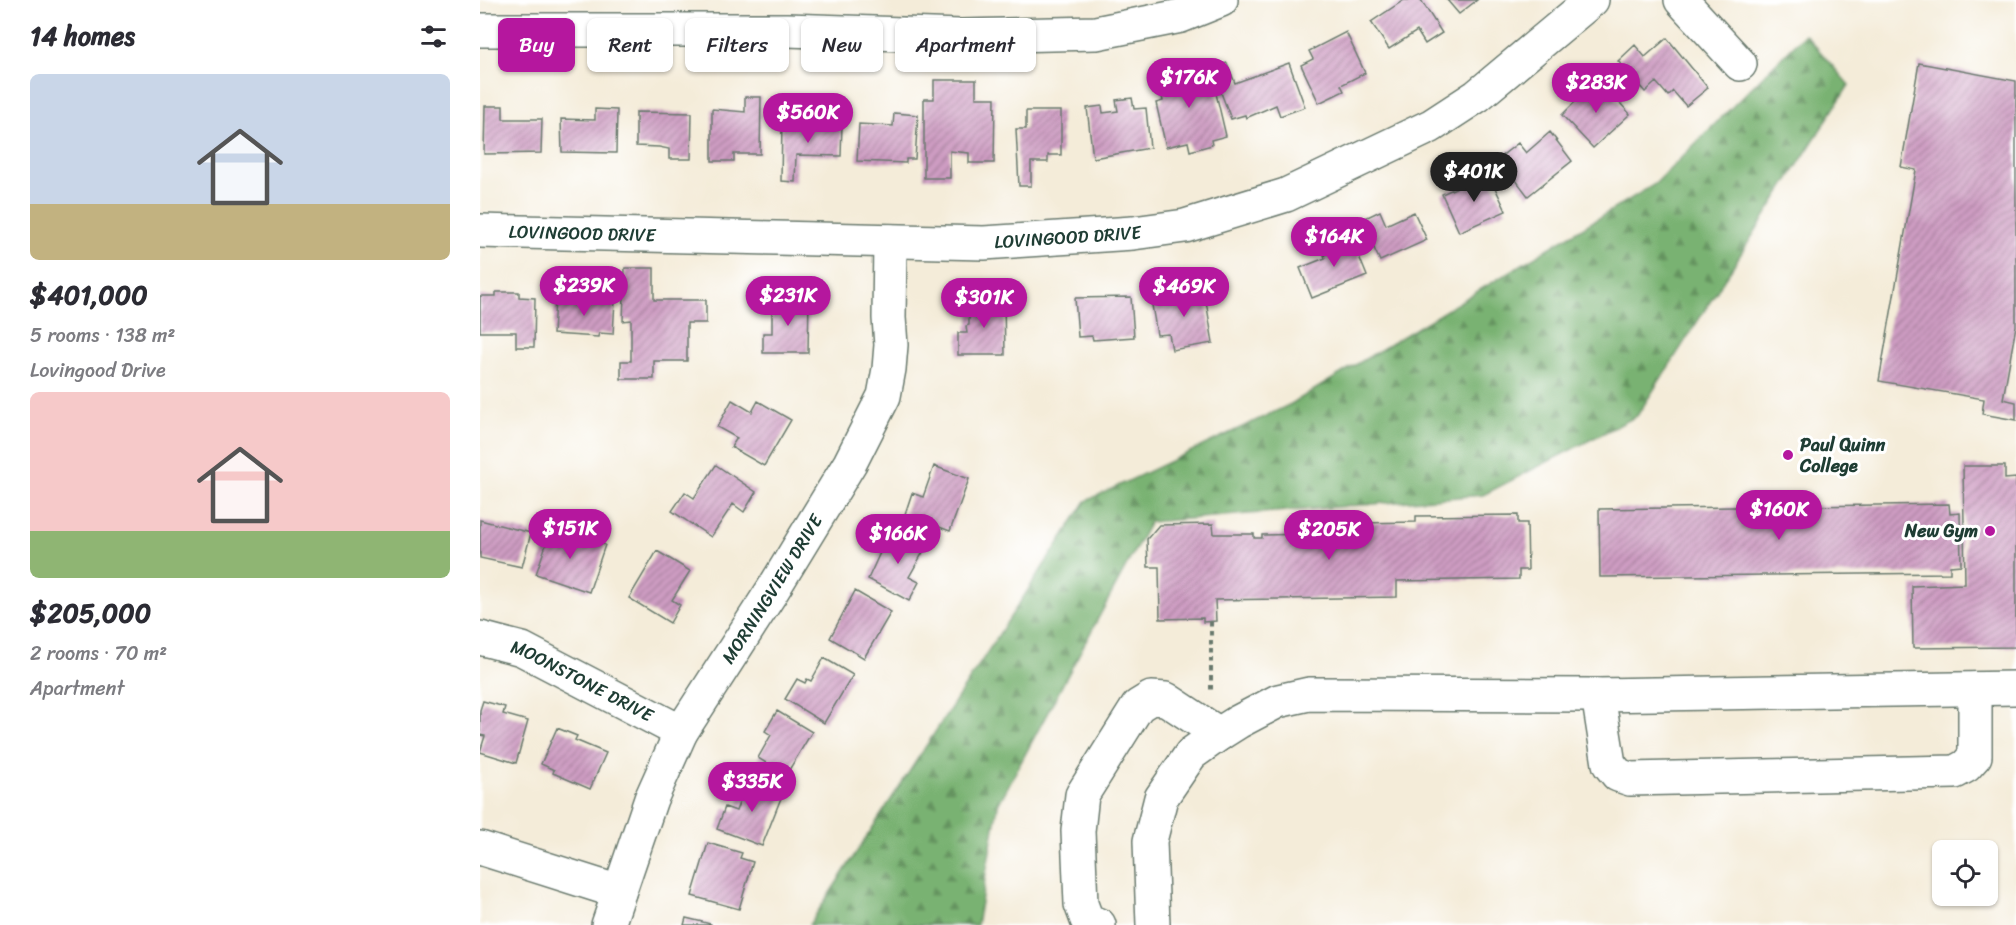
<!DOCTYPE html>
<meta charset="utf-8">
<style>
body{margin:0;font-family:Sriracha,sans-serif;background:#f7f7f7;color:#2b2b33;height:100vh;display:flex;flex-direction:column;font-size:22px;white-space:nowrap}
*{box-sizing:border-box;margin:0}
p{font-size:20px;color:#7c7c81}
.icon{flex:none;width:33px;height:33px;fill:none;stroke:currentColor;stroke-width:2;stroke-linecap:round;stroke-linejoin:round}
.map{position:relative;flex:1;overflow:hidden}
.drawer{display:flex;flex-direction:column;background:#fff;width:480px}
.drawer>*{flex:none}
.top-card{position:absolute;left:18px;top:18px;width:570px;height:54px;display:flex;gap:12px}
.tools{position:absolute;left:1452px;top:840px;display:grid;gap:12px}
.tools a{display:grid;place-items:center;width:66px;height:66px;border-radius:9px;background:#fff;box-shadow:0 2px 4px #0004;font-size:30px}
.price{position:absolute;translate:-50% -51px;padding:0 14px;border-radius:21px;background:#b5179e;color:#fff;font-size:20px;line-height:39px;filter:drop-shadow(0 2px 3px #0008)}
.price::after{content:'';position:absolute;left:50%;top:36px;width:18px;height:14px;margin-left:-9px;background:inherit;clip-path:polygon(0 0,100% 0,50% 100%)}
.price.current{background:#222;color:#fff}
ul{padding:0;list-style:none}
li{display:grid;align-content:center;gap:12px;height:318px;padding:0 30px}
li span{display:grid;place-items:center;height:186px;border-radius:9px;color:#555}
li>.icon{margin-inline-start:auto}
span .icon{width:108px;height:108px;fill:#fffc;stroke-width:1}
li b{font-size:26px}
h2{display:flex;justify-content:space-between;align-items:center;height:72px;padding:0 30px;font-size:26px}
.chip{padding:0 21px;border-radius:9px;background:#fff;box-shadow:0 2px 4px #0004;font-size:21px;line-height:54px}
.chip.current{background:#b5179e;color:#fff}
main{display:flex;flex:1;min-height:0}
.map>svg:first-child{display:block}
.forest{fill:url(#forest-firs);stroke:#4c7853;stroke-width:1.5}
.building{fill:url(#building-hatch)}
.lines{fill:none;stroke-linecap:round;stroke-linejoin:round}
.minor-casing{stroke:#6a7a6e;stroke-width:36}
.path{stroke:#6a7a6e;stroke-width:4;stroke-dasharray:4.5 4.5;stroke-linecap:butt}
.minor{stroke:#fff;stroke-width:33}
.poi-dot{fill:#b5179e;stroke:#fff;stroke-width:2}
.labels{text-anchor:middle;stroke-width:6;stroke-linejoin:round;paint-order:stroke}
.street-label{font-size:18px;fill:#1f3d34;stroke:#fff}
.poi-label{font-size:18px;font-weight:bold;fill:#1f3d34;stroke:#fff;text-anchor:start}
</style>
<main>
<section class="drawer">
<h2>14 homes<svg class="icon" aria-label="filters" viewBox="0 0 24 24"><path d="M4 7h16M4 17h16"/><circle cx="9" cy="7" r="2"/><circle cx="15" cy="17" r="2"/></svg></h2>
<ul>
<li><span style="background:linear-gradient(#c9d6e8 70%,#c2b280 0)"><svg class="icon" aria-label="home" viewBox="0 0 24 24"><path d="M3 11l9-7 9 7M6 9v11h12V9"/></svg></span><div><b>$401,000</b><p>5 rooms · 138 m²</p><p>Lovingood Drive</p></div></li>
<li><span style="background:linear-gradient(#f6c9c9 75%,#8fb573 0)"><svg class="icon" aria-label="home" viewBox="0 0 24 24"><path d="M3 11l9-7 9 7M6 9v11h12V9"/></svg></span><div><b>$205,000</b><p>2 rooms · 70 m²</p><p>Apartment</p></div></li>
</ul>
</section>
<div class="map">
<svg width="1536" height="925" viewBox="0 0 1536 925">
<defs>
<pattern id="forest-firs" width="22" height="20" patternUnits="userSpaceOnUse" patternTransform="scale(1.5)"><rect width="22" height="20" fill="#79b272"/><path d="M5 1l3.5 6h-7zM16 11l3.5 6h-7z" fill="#63925e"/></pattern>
<pattern id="building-hatch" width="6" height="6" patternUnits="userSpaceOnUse" patternTransform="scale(1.5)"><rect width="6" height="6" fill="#ce9cc2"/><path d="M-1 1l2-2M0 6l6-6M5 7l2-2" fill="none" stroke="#a7809e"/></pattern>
</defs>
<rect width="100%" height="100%" fill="#fff"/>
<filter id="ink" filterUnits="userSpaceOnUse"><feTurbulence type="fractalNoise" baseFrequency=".0167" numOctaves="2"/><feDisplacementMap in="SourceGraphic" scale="12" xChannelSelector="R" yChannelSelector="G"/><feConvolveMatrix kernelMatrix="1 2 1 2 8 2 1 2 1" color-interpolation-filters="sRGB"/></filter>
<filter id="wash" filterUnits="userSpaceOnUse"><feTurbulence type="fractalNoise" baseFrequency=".008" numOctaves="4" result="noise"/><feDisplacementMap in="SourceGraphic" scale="24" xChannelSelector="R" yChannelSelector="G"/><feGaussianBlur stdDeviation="1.35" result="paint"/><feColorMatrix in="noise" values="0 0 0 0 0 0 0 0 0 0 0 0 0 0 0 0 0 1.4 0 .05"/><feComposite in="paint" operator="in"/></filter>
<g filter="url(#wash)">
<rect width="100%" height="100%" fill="#f4ecd9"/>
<!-- forest -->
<path class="forest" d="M1325,34L1369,85L1157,416L1003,495L670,522L518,805L497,925H329L606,501L811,404L1175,184Z"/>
<g id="blocks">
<!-- building -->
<path class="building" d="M924,0H941L962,33L945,44L937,31L909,49L891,22Z
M967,0H997L979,14Z
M866,32L885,73L861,85L864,91L839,103L821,65L833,59L829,51Z
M1187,38L1228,88L1206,106L1193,91L1188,96L1176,82L1165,92L1138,61L1155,45L1165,57Z
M700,62L702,72L711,70L713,77L731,72L746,136L731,140L732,145L710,151L708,142L686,147L676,103L683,101L678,79L688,77L685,65Z
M747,63L755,83L809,63L825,107L800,116L796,105L766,118L765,115L751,119L740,90L744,89L736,67Z
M1439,63L1536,81V326L1523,399L1536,402V420L1502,414L1504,399L1399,381L1436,170L1421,167Z
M1118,79L1150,114L1113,148L1082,115Z
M454,80H496V98H515L514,163H489V153L470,151V178H444V99H454Z
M265,97H281L280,154H254V161H232V109L265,112Z
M652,98L654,109L666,108L670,148L613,158L607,108L622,106L623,113L638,111L636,100Z
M5,106H23V119H62L61,153L4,154Z
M115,109L137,110L136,153L82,152L81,119L115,120Z
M546,111H581V155H568V162H551V186H539L536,129H546Z
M156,112L212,113L211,159H189V149L179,147L156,146Z
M414,113L438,115L435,159H426V163L377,161L379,124L413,126Z
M302,122L362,124L361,156L316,155L315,182L301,181Z
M1070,132L1092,161L1048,196L1019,158L1038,143L1046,153Z
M1008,173L1026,211L979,232L962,194Z
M900,211L906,225L934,212L947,240L900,261L881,220Z
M870,234L887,276L832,298L820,268L845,258L844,255L851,252L847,244Z
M145,268H174V300H226V323H207V361H174V379H141V361H151V320L143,321Z
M723,283L733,343L692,350L689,334L677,335L671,299L703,297L701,286Z
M16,292H39V297L55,298L54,347H36V332H0V296H16Z
M88,296L135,300L133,334L119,333L118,337L73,334L75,299H87Z
M651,297L654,337L613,340L612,336L598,337L595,298Z
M292,298H329L328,353H283V333H292Z
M489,300H524L525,355H478V333H487L486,326L489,325Z
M252,400L272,412L278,401L311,420L284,466L251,447L257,438L237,427Z
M236,465L276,492L264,512L253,504L231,537L192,511L205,492L214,498Z
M454,466L489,479L470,531L425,514L432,493L443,497Z
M1483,466H1525V479L1536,478V647L1433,648L1432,586L1485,584Z
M1469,504L1470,514L1480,513L1481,565L1470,566V573L1120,577L1119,509Z
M1038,515V523H1047L1048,570H1039V579L917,581V597L735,600L736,621L723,622V618L680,619L679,567H668L667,539L679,525L733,524L734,534H774V538H782V535L881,533V523L936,522V516Z
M0,520L51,533L42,567L0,558Z
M72,527L125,545L109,592L56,574Z
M417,529L447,545L429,577L439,582L429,601L388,579L404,544L408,546Z
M177,551L210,571L192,600L200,605L190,623L149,598Z
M375,591L411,612L384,658L350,638Z
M344,658L373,675L344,723L305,699L317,679L325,683L327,679L331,681Z
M3,701L25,707L23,714L48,721L36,763L0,752L5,736L0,735V710Z
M297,711L332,732L306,775L278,758L291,735L285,731Z
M77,728L97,736L95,740L126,753L110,789L73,773L74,770L61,764Z
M268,779L303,793L282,846L237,829L245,807L256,811Z
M228,843L262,853L260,858L273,862L259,909L212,896Z
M206,918L231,924V925H204Z"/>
</g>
</g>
<g filter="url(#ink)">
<use href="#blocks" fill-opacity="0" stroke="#6a7a6e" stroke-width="1.5"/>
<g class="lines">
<defs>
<g id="minor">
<path d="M1201,0L1260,64"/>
<path d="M0,30H307L481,36L616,33L701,16L741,0"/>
<path id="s1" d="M0,231L504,243L653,233L705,226L806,195L951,126L997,96L1112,0"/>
<path id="s2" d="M0,638L42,649L201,732"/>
<path d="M1118,695L1129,764L1138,775L1150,779L1475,772L1486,766L1495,756V689"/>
<path d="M0,848L139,892"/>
<path id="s3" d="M128,925L171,799L201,732L292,591L370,463L404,396L409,369L411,345L409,318L410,241"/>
<path d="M619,925L607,920L601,904L598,831L602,795L658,706L671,698L686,699L739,734"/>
<path d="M673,925L670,841L681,798L711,754L739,734L758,722L798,701L829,694L1118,695L1536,688"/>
</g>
</defs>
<!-- minor casing -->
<use href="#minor" class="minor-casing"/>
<!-- path -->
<path class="path" d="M731,622V693"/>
<!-- minor -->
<use href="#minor" class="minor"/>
</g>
</g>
<!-- markers -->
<g class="poi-dot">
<circle cx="1308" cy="455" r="6"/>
<circle cx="1510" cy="531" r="6"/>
</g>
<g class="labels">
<!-- street labels -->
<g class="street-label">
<text dy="6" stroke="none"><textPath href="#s1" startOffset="102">LOVINGOOD DRIVE</textPath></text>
<text dy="6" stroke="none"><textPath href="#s1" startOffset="588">LOVINGOOD DRIVE</textPath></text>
<text dy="6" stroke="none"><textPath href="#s3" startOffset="376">MORNINGVIEW DRIVE</textPath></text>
<text dy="6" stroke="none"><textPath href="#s2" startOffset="111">MOONSTONE DRIVE</textPath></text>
</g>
<!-- poi labels -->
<g class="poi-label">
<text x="1320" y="451">Paul Quinn<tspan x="1320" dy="21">College</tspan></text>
<text x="1498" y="537" text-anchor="end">New Gym</text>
</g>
</g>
</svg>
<div class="tools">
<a><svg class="icon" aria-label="locate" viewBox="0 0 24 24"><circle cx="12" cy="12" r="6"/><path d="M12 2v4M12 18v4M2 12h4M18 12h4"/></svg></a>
</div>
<b class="price" style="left:709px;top:109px">$176K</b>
<b class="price" style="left:1116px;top:114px">$283K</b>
<b class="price" style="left:328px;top:144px">$560K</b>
<b class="price current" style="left:994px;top:203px">$401K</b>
<b class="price" style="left:854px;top:268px">$164K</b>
<b class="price" style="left:104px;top:317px">$239K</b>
<b class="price" style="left:704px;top:318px">$469K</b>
<b class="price" style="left:308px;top:327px">$231K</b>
<b class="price" style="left:504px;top:329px">$301K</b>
<b class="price" style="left:1299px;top:541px">$160K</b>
<b class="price" style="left:90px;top:560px">$151K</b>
<b class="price" style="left:849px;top:561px">$205K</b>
<b class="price" style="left:418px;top:565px">$166K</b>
<b class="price" style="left:272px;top:813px">$335K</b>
<div class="top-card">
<a class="chip current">Buy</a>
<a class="chip">Rent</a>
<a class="chip">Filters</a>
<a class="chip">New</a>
<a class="chip">Apartment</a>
</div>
</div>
</main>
